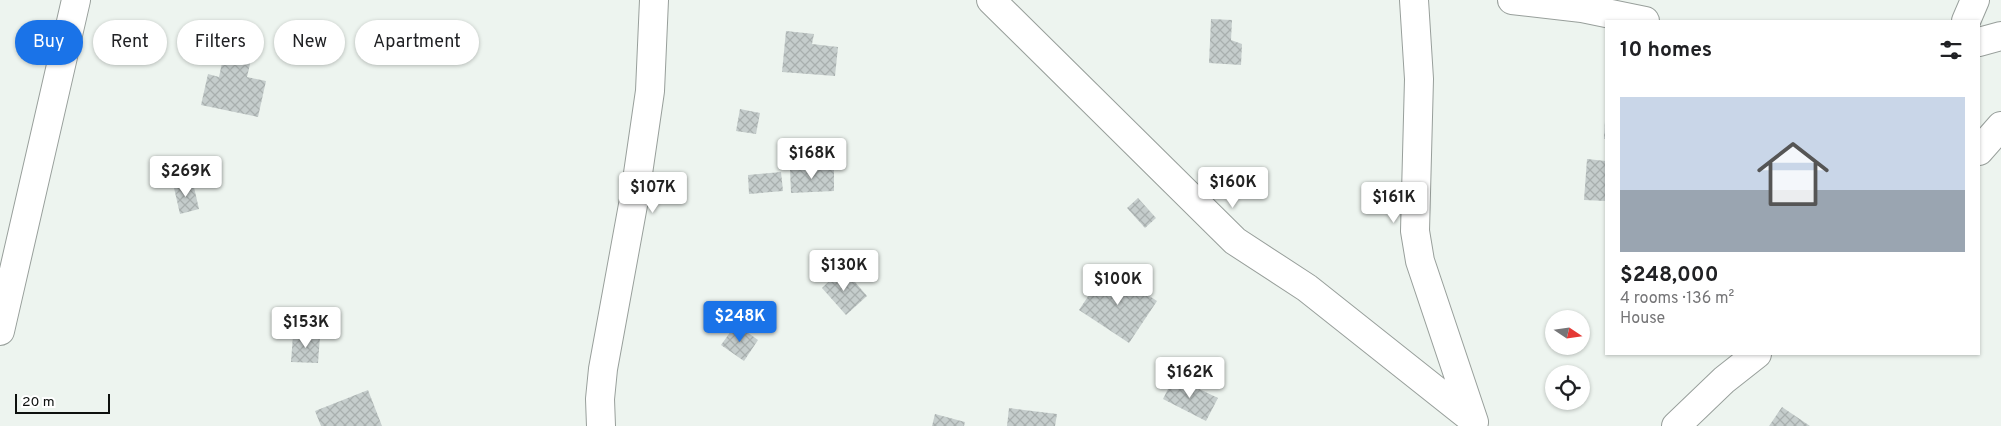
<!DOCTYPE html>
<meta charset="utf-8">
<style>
body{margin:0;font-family:Overpass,sans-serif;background:#f2f2f2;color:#202124;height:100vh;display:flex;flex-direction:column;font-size:19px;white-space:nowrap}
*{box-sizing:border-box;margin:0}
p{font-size:16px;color:#757577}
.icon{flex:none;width:28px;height:28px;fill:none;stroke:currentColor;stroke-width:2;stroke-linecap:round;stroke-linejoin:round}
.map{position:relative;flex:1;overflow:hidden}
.panel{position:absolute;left:1605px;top:20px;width:375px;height:335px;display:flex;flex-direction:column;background:#fff;border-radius:0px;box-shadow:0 1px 4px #0004}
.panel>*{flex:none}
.banner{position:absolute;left:15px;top:20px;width:475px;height:45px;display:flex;gap:10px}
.needle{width:32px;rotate:103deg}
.fabs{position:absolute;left:1545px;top:310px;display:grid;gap:10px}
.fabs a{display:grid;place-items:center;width:45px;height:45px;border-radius:50%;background:#fff;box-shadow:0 1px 4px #0004;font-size:25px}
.scale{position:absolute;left:15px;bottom:12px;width:95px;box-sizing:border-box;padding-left:5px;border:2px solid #0d100e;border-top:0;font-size:14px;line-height:18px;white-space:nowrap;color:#0d100e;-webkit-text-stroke:4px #fff;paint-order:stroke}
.price{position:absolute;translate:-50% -42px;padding:0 11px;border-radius:5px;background:#fff;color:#222;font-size:16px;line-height:32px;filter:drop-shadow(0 1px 2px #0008)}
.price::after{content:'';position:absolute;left:50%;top:30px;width:15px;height:11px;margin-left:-8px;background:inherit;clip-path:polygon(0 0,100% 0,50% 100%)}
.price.on{background:#1a73e8;color:#fff}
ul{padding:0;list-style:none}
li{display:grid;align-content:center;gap:10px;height:265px;padding:0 15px}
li+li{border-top:1px solid #e0e0e0}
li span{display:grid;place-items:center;height:155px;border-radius:0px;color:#555}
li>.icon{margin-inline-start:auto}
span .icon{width:90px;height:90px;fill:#fffc;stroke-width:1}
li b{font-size:21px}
h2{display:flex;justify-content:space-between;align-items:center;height:60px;padding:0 15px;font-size:21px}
.chip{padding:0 18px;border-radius:22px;background:#fff;box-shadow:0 1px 4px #0004;font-size:18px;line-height:45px}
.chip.on{background:#1a73e8;color:#fff}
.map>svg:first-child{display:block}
.building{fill:url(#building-cross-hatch)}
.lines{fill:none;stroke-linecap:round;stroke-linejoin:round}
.street-casing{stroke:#989f9b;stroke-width:30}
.street{stroke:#fff;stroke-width:28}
</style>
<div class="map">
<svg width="2001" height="426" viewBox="0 0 2001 426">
<defs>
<pattern id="building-cross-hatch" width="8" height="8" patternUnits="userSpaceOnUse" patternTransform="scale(1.25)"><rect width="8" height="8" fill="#c5cdcc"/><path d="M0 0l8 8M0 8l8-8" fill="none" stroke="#a8afae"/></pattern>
</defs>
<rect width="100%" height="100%" fill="#edf4ef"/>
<!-- building -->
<path class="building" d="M1211,19L1232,20L1231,40L1242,44L1241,65L1209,63Z
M786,31L814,34L812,44L838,47L835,76L782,72Z
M226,44L253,51L247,77L266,81L258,117L201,105L208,74L219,77Z
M740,109L760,113L756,134L736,131Z
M1605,121H1606V139H1604Z
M1587,159L1606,161V201L1584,200Z
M834,168V191L791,193L790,169Z
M781,172L783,191L749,194L748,175Z
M193,183L199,209L180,214L174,188Z
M1138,198L1156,218L1145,228L1127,208Z
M843,268L867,296L846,315L822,288Z
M1107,268L1157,301L1129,343L1079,310Z
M736,324L758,340L744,361L721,345Z
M293,335L320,336L318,363L291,362Z
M1174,377L1218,398L1206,421L1163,399Z
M368,390L382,426H321L315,411Z
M1782,407L1810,426H1769Z
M1009,408L1057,414L1055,426H1007Z
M935,414L965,422L964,426H932Z"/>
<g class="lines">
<defs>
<path id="street" d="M991,0L1235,241L1307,288L1472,419
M1414,0L1419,79L1415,231L1420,261L1474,422
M1512,0L1582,8L1645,21
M1966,21L1975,0
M1979,42L2001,36
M1979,151L2001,126
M0,331L76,0
M601,426L600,399L603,369L635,194L650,91L654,0
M1676,426L1724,380L1757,354"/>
</defs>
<!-- street casing -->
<use href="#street" class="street-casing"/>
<!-- street -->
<use href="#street" class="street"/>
</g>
</svg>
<div class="fabs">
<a><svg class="needle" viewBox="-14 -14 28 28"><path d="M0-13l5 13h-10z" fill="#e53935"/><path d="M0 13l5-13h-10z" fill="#757577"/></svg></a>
<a><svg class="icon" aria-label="locate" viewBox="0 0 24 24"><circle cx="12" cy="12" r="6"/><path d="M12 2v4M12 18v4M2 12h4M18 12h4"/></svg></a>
</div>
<div class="scale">20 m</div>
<b class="price" style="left:812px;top:180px">$168K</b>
<b class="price" style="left:186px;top:198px">$269K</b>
<b class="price" style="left:1233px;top:209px">$160K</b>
<b class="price" style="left:653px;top:214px">$107K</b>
<b class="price" style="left:1394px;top:224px">$161K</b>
<b class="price" style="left:844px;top:292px">$130K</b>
<b class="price" style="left:1118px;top:306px">$100K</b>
<b class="price on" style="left:740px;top:343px">$248K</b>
<b class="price" style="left:306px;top:349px">$153K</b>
<b class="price" style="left:1190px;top:399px">$162K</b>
<div class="banner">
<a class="chip on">Buy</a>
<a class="chip">Rent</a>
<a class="chip">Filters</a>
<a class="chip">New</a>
<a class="chip">Apartment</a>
</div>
<section class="panel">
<h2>10 homes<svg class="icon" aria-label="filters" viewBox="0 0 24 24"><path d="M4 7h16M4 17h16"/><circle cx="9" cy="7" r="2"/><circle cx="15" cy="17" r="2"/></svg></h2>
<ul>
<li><span style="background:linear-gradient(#c9d6e8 60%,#9aa5b1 0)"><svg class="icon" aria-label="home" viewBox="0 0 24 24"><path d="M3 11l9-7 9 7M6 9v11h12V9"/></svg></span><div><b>$248,000</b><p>4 rooms · 136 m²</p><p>House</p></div></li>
</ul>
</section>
</div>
